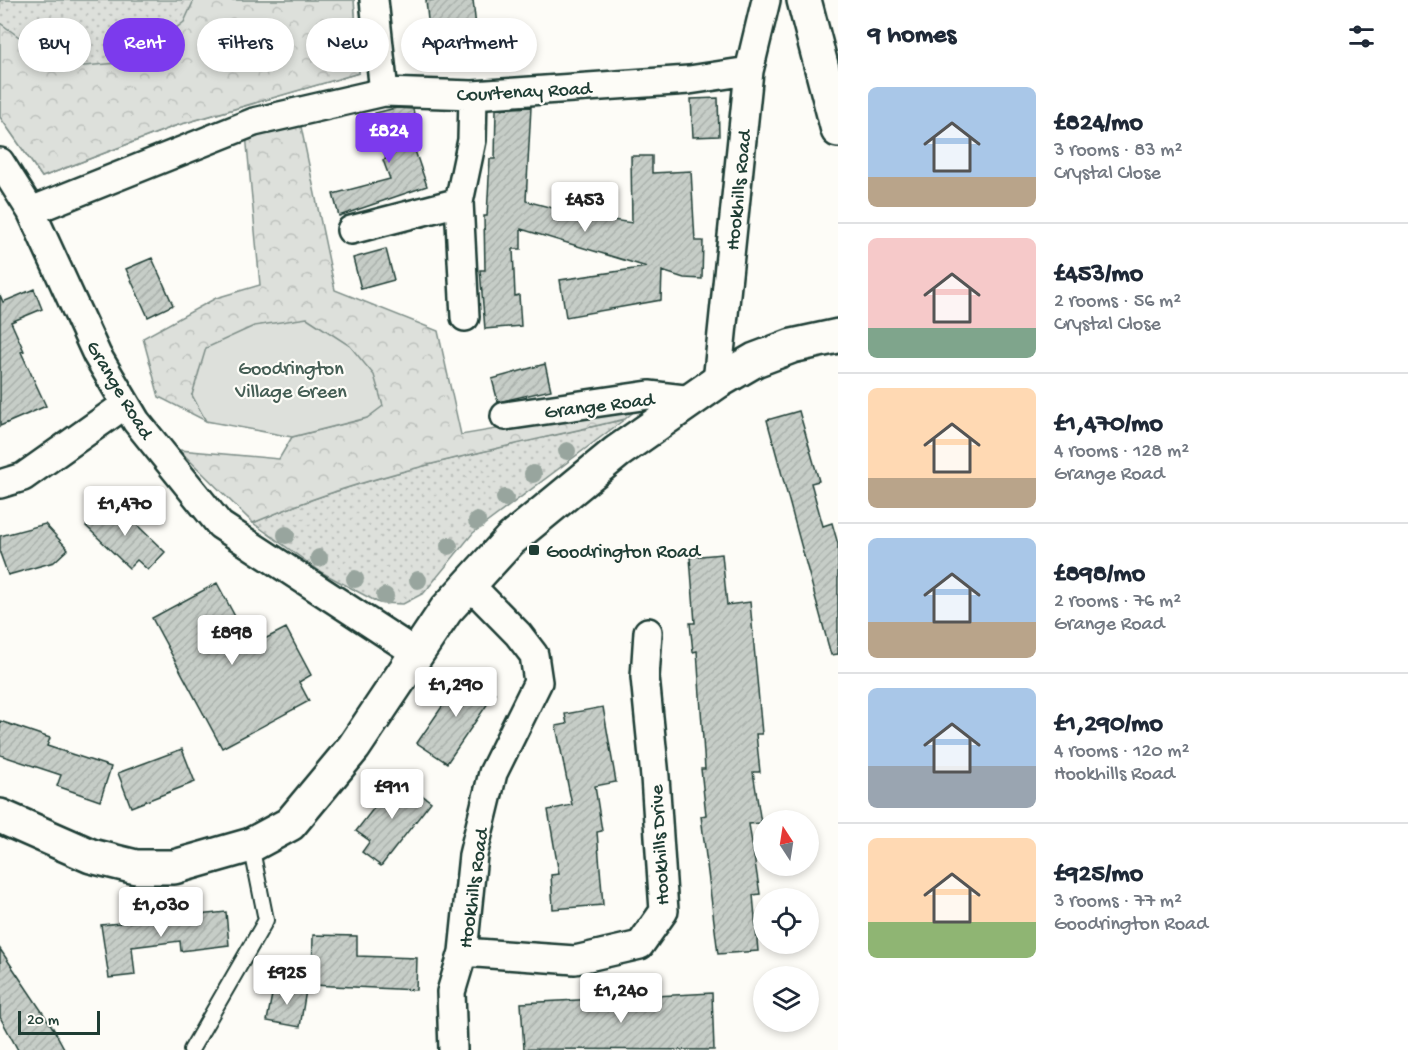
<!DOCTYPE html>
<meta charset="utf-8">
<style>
body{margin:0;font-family:"Gochi Hand",sans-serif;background:#f6f6f7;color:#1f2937;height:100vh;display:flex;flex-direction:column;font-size:22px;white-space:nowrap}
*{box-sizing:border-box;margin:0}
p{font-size:20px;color:#747a83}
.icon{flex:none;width:33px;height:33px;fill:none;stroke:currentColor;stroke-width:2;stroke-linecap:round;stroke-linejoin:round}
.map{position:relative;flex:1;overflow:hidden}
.drawer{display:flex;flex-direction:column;background:#fff;width:570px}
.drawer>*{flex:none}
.banner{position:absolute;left:18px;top:18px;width:570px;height:54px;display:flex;gap:12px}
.needle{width:39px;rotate:348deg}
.buttons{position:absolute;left:753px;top:810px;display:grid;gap:12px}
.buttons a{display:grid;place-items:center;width:66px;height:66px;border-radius:50%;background:#fff;box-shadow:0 3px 9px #0003;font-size:30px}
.scale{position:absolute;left:18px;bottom:15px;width:82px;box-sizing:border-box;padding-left:6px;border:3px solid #1f3d34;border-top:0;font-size:16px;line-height:21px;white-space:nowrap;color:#1f3d34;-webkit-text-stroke:4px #fdfcf7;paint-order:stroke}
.price{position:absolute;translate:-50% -51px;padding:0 14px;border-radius:6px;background:#fff;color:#222;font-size:20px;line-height:39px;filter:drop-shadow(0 2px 3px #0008)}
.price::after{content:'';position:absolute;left:50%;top:36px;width:18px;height:14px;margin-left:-9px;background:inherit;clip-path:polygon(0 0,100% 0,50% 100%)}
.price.current{background:#7c3aed;color:#fff}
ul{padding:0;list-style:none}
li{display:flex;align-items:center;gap:18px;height:150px;padding:0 30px}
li+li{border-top:2px solid #e0e1e3}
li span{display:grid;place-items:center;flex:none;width:168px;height:120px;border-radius:9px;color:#555}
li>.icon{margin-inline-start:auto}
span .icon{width:72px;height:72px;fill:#fffc;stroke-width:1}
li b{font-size:26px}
h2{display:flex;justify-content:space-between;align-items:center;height:72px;padding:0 30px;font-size:26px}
.pill{padding:0 21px;border-radius:27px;background:#fff;box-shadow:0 3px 9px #0003;font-size:21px;line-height:54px}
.pill.current{background:#7c3aed;color:#fff}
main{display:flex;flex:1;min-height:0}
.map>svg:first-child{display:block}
.grass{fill:url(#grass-dots);stroke:#7e8e88;stroke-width:1.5}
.forest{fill:url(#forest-crowns);stroke:#7e8e88;stroke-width:1.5}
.green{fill:#dde0db;stroke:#7e8e88;stroke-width:1.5}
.building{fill:url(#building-hatch);stroke:#1f3d34;stroke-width:1.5}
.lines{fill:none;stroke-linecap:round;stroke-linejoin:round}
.service-casing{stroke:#1f3d34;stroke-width:18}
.minor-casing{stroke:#1f3d34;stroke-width:32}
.tertiary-casing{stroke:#1f3d34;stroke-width:38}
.primary-casing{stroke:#1f3d34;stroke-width:38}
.service{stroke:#fdfcf7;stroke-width:14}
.minor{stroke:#fdfcf7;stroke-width:27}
.tertiary{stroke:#fdfcf7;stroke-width:33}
.primary{stroke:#fdfcf7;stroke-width:33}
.tree{fill:#98a59e}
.poi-dot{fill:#1f3d34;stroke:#fdfcf7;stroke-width:2}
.labels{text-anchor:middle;stroke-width:4.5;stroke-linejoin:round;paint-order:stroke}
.street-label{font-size:20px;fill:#1f3d34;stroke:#fdfcf7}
.park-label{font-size:20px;fill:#455e55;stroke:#fdfcf7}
.poi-label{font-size:20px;fill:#1f3d34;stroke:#fdfcf7;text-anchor:start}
</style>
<main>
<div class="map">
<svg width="838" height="1050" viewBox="0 0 838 1050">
<defs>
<pattern id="grass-dots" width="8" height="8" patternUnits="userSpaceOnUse" patternTransform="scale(1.5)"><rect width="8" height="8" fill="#dde0db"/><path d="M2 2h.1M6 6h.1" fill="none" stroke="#bdc1bd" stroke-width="1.8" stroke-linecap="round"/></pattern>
<pattern id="forest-crowns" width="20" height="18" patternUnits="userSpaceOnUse" patternTransform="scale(1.5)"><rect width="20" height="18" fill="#dde0db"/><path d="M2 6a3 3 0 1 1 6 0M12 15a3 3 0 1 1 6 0" fill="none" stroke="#bdc1bd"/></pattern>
<pattern id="building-hatch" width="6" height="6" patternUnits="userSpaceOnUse" patternTransform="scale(1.5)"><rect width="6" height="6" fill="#c6cdc7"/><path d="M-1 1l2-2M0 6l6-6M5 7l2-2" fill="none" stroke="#aab1ac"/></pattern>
</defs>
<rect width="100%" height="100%" fill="#fdfcf7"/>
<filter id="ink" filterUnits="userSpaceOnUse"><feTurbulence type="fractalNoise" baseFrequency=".0167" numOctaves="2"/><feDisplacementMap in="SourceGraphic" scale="12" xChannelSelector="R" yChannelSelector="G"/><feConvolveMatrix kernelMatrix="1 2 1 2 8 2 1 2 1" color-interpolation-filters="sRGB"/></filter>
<g filter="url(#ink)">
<!-- grass -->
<path class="grass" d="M0,0H354L359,73L175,126L42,177L0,117Z
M625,419L473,533L424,593L403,604L379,603L321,572L253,523C371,471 500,449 625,419Z"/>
<!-- forest -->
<path class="forest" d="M194,0H354L359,73L175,126L42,177L0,117V23L61,68L130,62L184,22Z
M300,122L335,290L438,331L461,435L643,404L625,419C500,449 371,471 253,523L179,450L279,459L292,437L367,418L192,395L206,421L159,397L143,338L216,298L260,285L246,134Z"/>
<!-- green -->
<path class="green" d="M307,318L350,346L374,375L383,406L367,418L292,437L206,421L192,395L206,348L254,326Z"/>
<!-- building -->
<path class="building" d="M426,0H473L478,45L431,50Z
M718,98L719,136L693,137L691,99Z
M531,107L526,201L579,215L632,223L631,156H652V173L691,171L695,241H703L702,279L684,278L662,271L661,300L566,317L560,280L647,267L521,229V249H513L515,296L519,295L521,326L485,329L480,270H485L484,216H487L490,159H495L496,109Z
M396,108L413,109L418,134L410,136L427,186L339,216L333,194L390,179L383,160L386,159L375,113Z
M386,249L394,280L361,289L353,258Z
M152,258L173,305L148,317L126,269Z
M34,289L42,309L11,322L24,351L21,352L46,406L0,426V295L3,302Z
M545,364L551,390L498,402L492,379Z
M799,411L819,481L811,483L823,526L832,523L838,544V654L831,655L767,420Z
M111,500L165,552L148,570L137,560L129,568L86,526Z
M45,524L68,549L54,562L8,575L0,553V536Z
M722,554L727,605L750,602L762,734H756L760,772H753L761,823L749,824L760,894L753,895L758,951L718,954L701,816L706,815L701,769H705L697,651L693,652L690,623H695L690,557Z
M217,583L251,646L286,628L311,675L299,682L309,701L222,748L152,618Z
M465,673L495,693L447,763L417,743Z
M603,707L616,782L595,786L602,831L597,832L603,905L553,909L551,875L559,874L548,810L572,805L556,726L567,724L565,714Z
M0,721L50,738L47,746L111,767L100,801L57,786L61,775L0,755Z
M182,749L195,782L131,807L118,773Z
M398,777L431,802L381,866L362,852L370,841L356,831Z
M226,912L229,945L181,951L180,941L132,947L135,975L109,978L101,925Z
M313,935L357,936V956L417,958L416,990L312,985Z
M0,949L53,1028L65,1050H18L0,1017Z
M274,984L306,990L300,1027L267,1021Z
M712,993L714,1050L524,1049L521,1003Z"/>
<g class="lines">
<defs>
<path id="service" d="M191,1050L266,920L251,845"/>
<path id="minor" d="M374,0L384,92
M0,162L31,211L97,355L136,421L220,525L416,653
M31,211L254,122L384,92L473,95L689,80L749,71
M351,230L459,202
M465,317L459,202L472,140L473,95
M717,382L749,71L766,0
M505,416L649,395L693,400
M0,484L23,477L126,404
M463,952L575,960L640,945L664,911L655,777L645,677L648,632
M453,1050L451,992L463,952L473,855L493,773L538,682L534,655L518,634L468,583"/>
<path id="tertiary" d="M0,816L91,856L136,867H174L251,845L290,824L354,747L446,610L510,540L617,452L717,382L755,360L792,346L838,336"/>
<path id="primary" d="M804,0L838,130"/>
</defs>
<!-- service casing -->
<use href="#service" class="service-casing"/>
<!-- minor casing -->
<use href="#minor" class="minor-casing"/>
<!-- tertiary casing -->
<use href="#tertiary" class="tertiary-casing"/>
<!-- primary casing -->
<use href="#primary" class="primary-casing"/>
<!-- service -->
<use href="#service" class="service"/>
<!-- minor -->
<use href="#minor" class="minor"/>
<!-- tertiary -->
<use href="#tertiary" class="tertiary"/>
<!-- primary -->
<use href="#primary" class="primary"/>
</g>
<!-- trees -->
<g class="tree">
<circle cx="567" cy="451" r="9"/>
<circle cx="533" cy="474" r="9"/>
<circle cx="505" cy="498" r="9"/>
<circle cx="477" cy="521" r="9"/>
<circle cx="286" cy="535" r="9"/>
<circle cx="449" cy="546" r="9"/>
<circle cx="319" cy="558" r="9"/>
<circle cx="355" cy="579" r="9"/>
<circle cx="418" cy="580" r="9"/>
<circle cx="385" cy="596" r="9"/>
</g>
</g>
<!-- markers -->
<rect class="poi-dot" x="528" y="544" width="12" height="12" rx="3"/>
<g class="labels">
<!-- street labels -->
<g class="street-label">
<text transform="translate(524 90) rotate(-3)" y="7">Courtenay Road</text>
<text transform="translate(737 190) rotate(-84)" y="7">Hookhills Road</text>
<text transform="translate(121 389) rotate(59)" y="7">Grange Road</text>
<text transform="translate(599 404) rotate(-7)" y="7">Grange Road</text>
<text transform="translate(658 845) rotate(-93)" y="7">Hookhills Drive</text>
<text transform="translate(472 888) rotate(-82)" y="7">Hookhills Road</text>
</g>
<!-- park labels -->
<g class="park-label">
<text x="291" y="374">Goodrington<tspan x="291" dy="23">Village Green</tspan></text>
</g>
<!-- poi labels -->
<g class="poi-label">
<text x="546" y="557">Goodrington Road</text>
</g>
</g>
</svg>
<div class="buttons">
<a><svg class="needle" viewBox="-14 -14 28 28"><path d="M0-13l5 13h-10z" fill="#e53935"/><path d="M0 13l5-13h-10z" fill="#747a83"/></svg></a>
<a><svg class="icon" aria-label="locate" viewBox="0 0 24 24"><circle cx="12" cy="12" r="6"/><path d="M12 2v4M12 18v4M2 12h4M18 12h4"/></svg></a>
<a><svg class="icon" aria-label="layers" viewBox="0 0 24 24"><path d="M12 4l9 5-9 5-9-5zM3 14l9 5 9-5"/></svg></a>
</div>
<div class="scale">20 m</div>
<b class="price current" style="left:389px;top:164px">£824</b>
<b class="price" style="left:585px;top:233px">£453</b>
<b class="price" style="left:125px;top:537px">£1,470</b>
<b class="price" style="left:232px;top:666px">£898</b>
<b class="price" style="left:456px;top:718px">£1,290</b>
<b class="price" style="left:392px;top:820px">£911</b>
<b class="price" style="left:161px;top:938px">£1,030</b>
<b class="price" style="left:287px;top:1006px">£925</b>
<b class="price" style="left:621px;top:1024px">£1,240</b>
<div class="banner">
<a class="pill">Buy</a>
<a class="pill current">Rent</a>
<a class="pill">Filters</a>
<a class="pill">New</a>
<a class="pill">Apartment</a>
</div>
</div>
<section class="drawer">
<h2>9 homes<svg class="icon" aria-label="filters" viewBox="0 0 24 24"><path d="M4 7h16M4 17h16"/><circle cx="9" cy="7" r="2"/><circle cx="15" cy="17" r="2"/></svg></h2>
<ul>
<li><span style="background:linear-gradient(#a9c7e8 75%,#b9a48a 0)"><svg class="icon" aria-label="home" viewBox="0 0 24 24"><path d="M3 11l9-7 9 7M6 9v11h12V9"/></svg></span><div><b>£824/mo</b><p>3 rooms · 83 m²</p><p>Crystal Close</p></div></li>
<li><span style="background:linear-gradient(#f6c9c9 75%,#7fa58c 0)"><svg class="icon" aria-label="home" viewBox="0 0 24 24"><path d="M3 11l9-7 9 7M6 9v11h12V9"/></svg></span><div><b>£453/mo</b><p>2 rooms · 56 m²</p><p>Crystal Close</p></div></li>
<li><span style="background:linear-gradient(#ffd9b3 75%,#b9a48a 0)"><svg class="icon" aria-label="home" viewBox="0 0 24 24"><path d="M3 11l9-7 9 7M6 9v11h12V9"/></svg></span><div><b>£1,470/mo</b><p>4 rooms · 128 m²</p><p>Grange Road</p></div></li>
<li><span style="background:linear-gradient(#a9c7e8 70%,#b9a48a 0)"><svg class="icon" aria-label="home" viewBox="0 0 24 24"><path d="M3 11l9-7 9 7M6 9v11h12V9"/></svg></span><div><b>£898/mo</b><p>2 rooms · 76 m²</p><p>Grange Road</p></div></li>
<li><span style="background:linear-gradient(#a9c7e8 65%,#9aa5b1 0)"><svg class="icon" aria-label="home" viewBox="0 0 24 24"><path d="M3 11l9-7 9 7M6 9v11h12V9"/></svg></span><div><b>£1,290/mo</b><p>4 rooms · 120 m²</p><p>Hookhills Road</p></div></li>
<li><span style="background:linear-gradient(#ffd9b3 70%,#8fb573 0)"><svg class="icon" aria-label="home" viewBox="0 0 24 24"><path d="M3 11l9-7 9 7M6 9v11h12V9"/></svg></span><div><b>£925/mo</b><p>3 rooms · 77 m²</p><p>Goodrington Road</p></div></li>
</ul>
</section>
</main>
